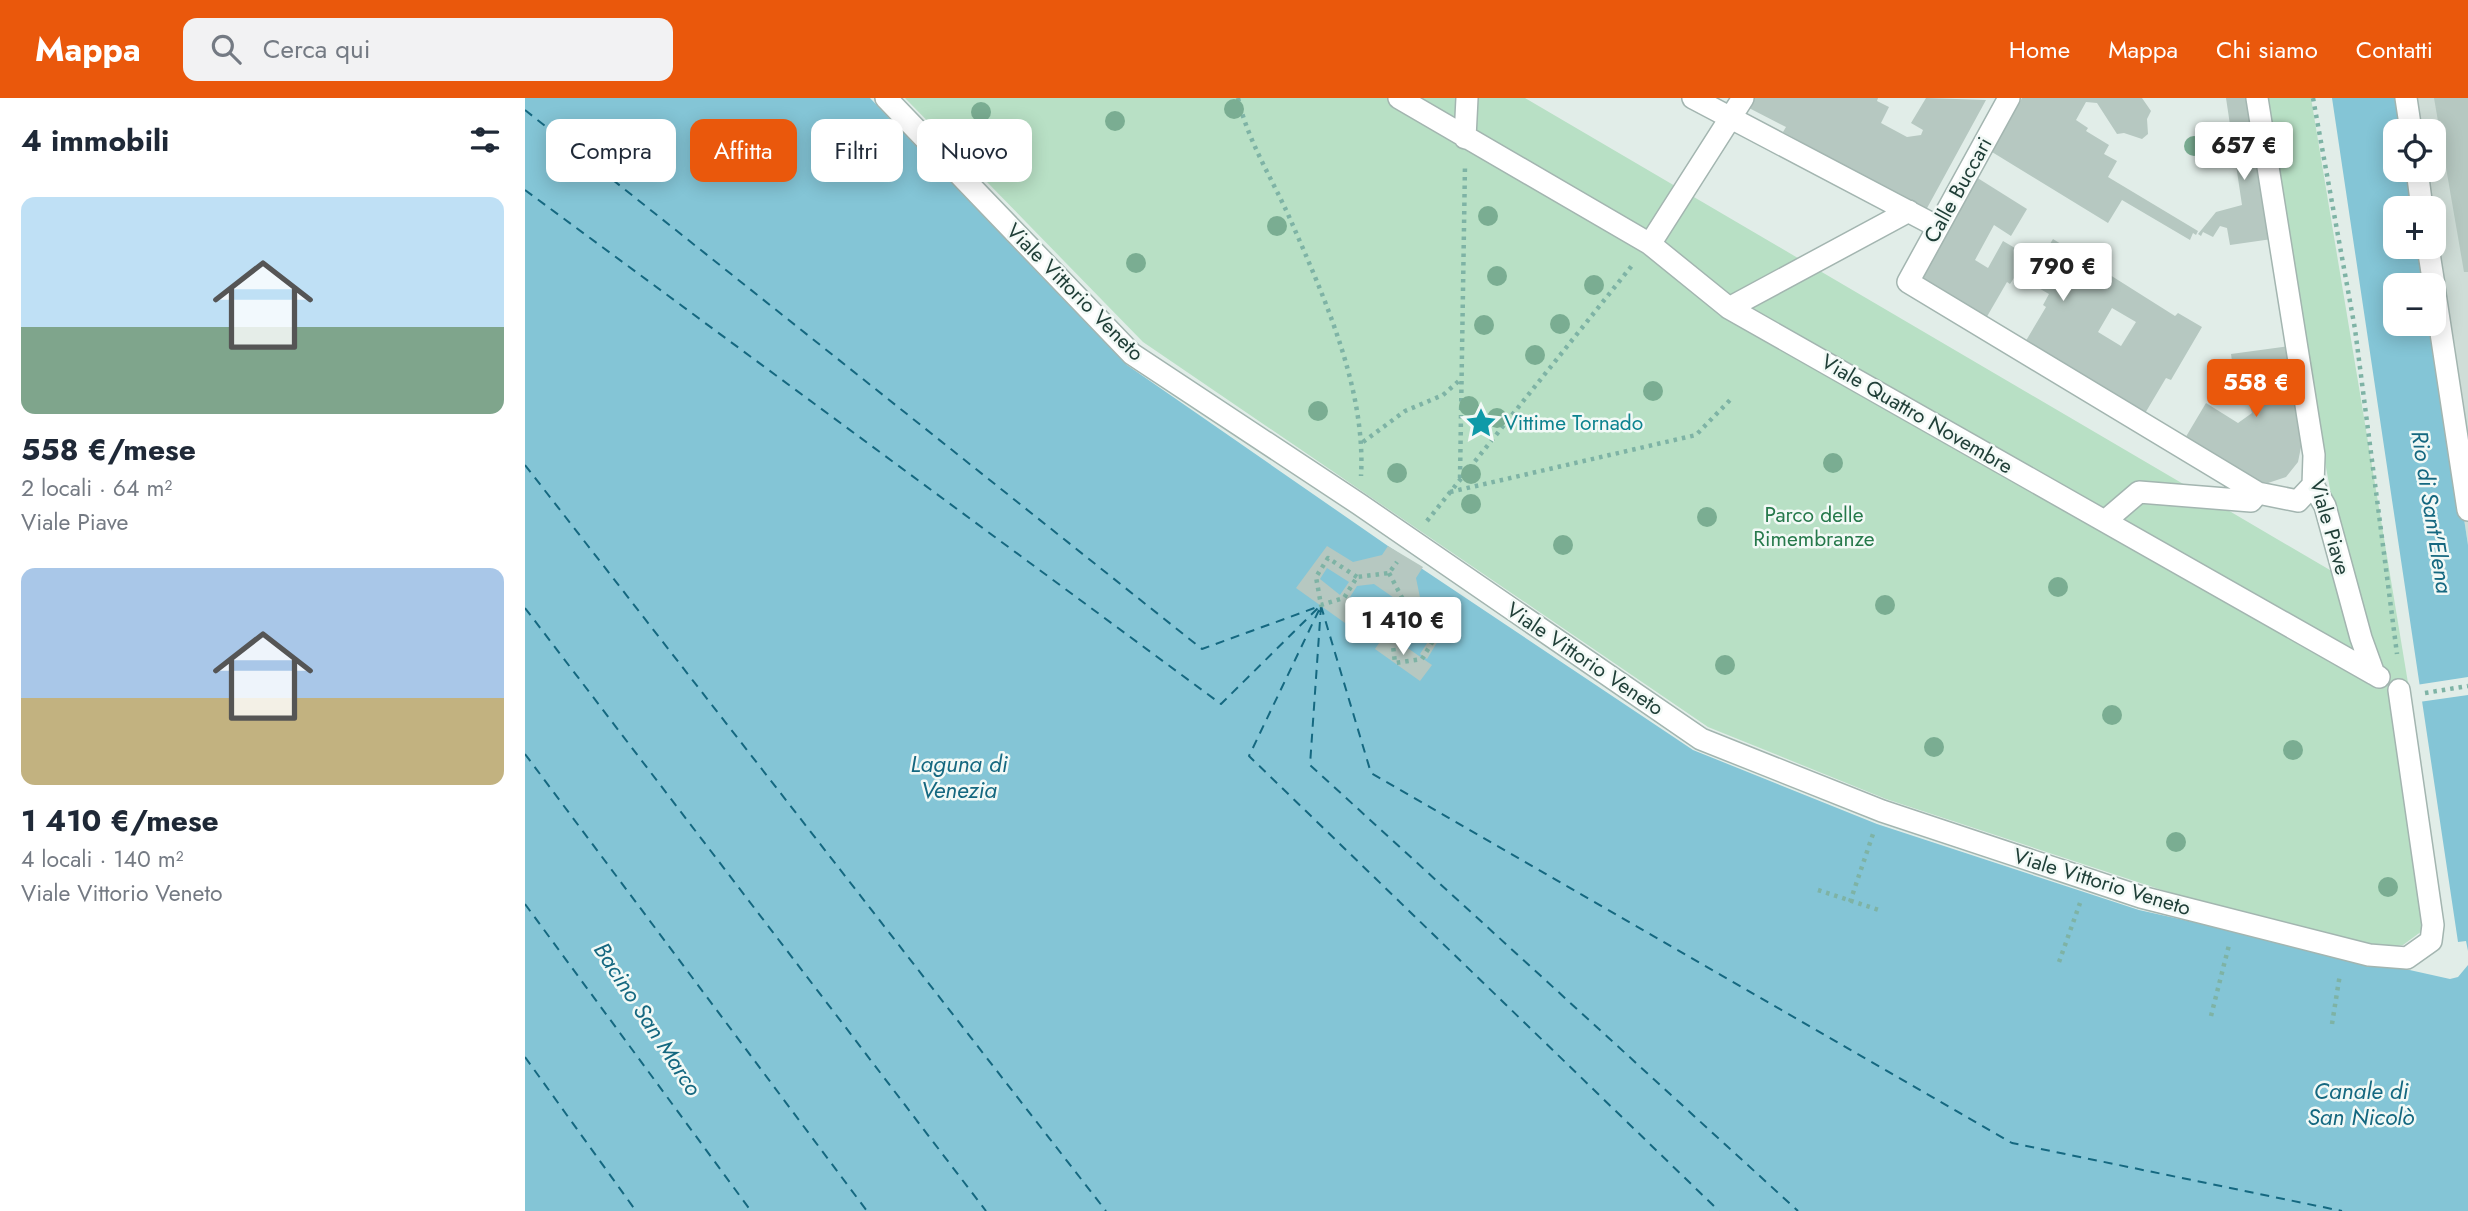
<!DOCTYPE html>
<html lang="it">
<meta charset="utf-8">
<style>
body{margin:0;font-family:Jost,sans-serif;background:#f2f2f3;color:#1f2937;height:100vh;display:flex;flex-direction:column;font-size:26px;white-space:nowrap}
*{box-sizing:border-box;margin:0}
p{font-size:23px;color:#747a83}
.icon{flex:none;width:38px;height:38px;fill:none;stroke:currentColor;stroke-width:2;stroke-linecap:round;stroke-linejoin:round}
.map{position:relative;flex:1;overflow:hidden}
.drawer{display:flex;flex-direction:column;background:#fff;width:525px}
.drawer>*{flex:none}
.top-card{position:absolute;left:21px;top:21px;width:665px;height:63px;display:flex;gap:14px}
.tools{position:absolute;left:1858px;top:21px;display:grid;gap:14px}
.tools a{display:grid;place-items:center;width:63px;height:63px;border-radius:14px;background:#fff;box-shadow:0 4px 18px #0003;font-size:35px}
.price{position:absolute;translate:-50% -60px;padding:0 16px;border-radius:7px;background:#fff;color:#222;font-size:23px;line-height:46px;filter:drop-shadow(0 2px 4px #0008)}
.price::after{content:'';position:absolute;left:50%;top:42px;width:21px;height:16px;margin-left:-10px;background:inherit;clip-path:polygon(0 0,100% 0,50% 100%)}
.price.active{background:#ea580c;color:#fff}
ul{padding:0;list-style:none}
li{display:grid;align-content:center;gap:14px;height:371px;padding:0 21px}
li span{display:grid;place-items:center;height:217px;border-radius:14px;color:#555}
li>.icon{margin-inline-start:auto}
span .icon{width:126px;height:126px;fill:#fffc;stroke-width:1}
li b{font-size:30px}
h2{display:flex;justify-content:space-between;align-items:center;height:84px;padding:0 21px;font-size:30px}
.pill{padding:0 24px;border-radius:14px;background:#fff;box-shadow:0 4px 18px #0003;font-size:24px;line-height:63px}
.pill.active{background:#ea580c;color:#fff}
header{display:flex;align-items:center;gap:42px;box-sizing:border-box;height:98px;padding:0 35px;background:#ea580c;color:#fff}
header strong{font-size:33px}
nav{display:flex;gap:38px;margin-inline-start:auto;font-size:24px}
.search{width:490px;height:63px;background:#f2f2f3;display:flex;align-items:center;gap:18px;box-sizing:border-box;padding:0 24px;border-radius:14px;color:#747a83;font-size:26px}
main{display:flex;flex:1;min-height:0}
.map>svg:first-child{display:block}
.built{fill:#cfddd7}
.green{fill:#b8e0c5}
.water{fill:#84c5d6}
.pier{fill:#e1ede8}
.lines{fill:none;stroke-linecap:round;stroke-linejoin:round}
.ferry{stroke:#156880;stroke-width:2;stroke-dasharray:9 7;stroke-linecap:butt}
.building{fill:#b6c8c1;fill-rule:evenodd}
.minor-casing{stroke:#a3b5b0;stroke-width:24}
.path{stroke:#7eb3a5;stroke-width:4.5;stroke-dasharray:3.5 5;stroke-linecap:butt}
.minor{stroke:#fff;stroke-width:21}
.tree{fill:#7aad92}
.labels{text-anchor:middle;stroke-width:5;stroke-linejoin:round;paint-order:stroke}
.street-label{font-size:21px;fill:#203f38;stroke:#f2f9f6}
.culture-label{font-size:21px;fill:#0d838f;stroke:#f2f9f6;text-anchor:start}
.park-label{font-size:21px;fill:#26794b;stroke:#f2f9f6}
.water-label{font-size:23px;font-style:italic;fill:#156880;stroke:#f2f9f6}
</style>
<header>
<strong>Mappa</strong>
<div class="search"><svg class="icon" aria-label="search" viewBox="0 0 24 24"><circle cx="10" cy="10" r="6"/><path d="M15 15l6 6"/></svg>Cerca qui</div>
<nav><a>Home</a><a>Mappa</a><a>Chi siamo</a><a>Contatti</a></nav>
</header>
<main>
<section class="drawer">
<h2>4 immobili<svg class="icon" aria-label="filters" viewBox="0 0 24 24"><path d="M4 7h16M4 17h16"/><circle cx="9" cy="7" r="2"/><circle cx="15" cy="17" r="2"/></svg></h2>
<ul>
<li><span style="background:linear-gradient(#bfe0f5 60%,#7fa58c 0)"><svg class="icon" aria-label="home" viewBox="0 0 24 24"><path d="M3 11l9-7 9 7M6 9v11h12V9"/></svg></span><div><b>558 €/mese</b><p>2 locali · 64 m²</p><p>Viale Piave</p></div></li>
<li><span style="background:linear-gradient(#a9c7e8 60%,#c2b280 0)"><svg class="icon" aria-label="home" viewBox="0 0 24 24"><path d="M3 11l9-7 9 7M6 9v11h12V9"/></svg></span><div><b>1 410 €/mese</b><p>4 locali · 140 m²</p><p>Viale Vittorio Veneto</p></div></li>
</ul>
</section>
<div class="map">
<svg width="1943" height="1113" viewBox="0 0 1943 1113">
<rect width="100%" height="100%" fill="#e1ede8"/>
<!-- built -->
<path class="built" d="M1876,0H1943V447L1909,223V110H1892L1886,72H1909V33H1881Z"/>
<!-- green -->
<path class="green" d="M380,0H1000L1822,482L1732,0H1786L1885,597L1902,806L1897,833L1878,847L1859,850L1646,795L1361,701L1183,629L618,244Z"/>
<!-- water -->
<path class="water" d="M0,0H345L602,267L863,448L1168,652L1352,726L1614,812L1925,881L1933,879L1943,867V1113H0Z
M1807,0H1876L1881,33H1871V72H1886L1892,110H1871V149H1898L1904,187H1871V226H1909V223L1943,447V853L1941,843L1933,844Z"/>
<!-- pier -->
<path class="pier" d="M1943,579V597L1894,604L1891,587Z"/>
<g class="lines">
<!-- ferry -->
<path class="ferry" d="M0,12L677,551L795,508
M0,92L696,606L795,508
M0,367L581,1113
M796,508L846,675L1487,1045L1817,1113
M796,508L785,667L1273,1113
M0,510L461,1113
M794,512L724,658L1194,1113
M0,656L342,1113
M0,806L226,1113
M0,959L111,1113"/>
</g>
<!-- building -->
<path class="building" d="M1230,0H1353L1352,3L1364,9L1356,25L1382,39L1396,37L1398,32L1386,25L1401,0L1461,2L1401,112L1258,34L1261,29L1224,10Z
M1497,0H1617L1626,13L1622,21L1623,36L1617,41L1599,35L1592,36L1572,5L1561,4L1551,22L1563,30L1561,33L1584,47L1579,56L1592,63L1583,79L1673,133L1671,137L1668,135L1665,142L1597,102L1583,125L1467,54Z
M1701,0H1726L1747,141L1705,147L1702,130L1695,128L1688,139L1678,134L1676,138L1673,136L1691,114L1717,107Z
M1909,0H1943V174H1939Z
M1451,79L1502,111L1486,138L1469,127L1450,162L1463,170L1478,143L1514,164L1528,141L1650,218L1653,215L1677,229L1646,282L1641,280L1619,317L1499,246L1521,209L1518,207L1524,196L1491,177L1485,186L1482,184L1460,222L1393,183ZM1587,210L1611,224L1596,248L1573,234Z
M1764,248L1777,344L1773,364L1761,379L1743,385L1732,383L1659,342L1681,305L1713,325L1727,315L1720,291L1711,292L1706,256Z
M802,448L828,464L857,457L863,448L898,469L891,480L898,514L922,528L902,561L895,556L906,539L883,524L872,541L864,536L875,517L872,502L849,486L832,488L823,502L832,509L820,525L771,490ZM802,470L824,484L815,497L795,481Z
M861,535L907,567L895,583L850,551Z"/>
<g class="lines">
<defs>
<path id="minor" d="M361,0L607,256L834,406L1176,641L1357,713L1616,799L1844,857L1882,860L1906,843L1908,827L1874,592
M874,0L1125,146L1204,210L1849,576
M1168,0L1413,129
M1484,0L1383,184L1733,395L1773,403L1788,387
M1732,0L1789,357L1788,387L1800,408L1836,540L1849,576L1854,579
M1881,0L1886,33
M940,40L942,0
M1892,72L1897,110
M1125,146L1218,0
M1903,149L1909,187
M1909,189L1943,412
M1204,210L1384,113
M1580,423L1614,394L1726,403L1733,395"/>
</defs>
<!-- minor casing -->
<use href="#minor" class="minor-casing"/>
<!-- path -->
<path class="path" d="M713,0C723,44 748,82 766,123C800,201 841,292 836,378
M1788,0L1830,231L1872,556
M838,344L880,313L918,297L936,281
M935,380L940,67
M925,394L1171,337L1207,300
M902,423L1109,165
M864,475L884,513L867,539L870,565L897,561L914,533L884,513
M832,479L803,460L791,479L796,507L819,500L832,479L864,475L872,464
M1900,595L1943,588
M1293,792L1354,812
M1325,804L1348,736
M1534,864L1555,805
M1686,918L1704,847
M1807,926L1815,876"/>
<!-- minor -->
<use href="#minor" class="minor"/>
</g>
<!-- trees -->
<g class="tree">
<circle cx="709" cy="11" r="10"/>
<circle cx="456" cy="14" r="10"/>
<circle cx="590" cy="23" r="10"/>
<circle cx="1669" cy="48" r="10"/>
<circle cx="963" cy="118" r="10"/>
<circle cx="752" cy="128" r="10"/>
<circle cx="611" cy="165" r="10"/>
<circle cx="972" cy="178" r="10"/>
<circle cx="1069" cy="187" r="10"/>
<circle cx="1035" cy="226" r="10"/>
<circle cx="959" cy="227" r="10"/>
<circle cx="1010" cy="257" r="10"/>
<circle cx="1128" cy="293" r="10"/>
<circle cx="944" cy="308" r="10"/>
<circle cx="793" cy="313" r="10"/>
<circle cx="972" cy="320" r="10"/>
<circle cx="1308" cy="365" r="10"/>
<circle cx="872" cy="375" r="10"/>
<circle cx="946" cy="376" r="10"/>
<circle cx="946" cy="406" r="10"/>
<circle cx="1182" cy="419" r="10"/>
<circle cx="1038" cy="447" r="10"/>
<circle cx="1533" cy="489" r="10"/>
<circle cx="1360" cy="507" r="10"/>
<circle cx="1200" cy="567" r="10"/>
<circle cx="1587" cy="617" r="10"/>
<circle cx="1409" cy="649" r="10"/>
<circle cx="1768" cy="652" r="10"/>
<circle cx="1651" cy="744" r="10"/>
<circle cx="1863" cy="789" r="10"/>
</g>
<!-- icons -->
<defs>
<symbol id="sight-bare" viewBox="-9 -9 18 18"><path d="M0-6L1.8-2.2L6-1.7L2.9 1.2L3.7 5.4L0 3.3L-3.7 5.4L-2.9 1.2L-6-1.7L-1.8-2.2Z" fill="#0f9aa8" stroke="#f2f9f6" stroke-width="2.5" paint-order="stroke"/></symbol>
</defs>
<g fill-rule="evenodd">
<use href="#sight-bare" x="934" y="303" width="44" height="44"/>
</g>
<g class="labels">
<!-- street labels -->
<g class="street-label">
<text transform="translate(1433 92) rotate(-61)" y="7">Calle Buccari</text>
<text transform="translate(550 194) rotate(45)" y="7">Viale Vittorio Veneto</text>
<text transform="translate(1392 316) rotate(30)" y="7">Viale Quattro Novembre</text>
<text transform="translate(1805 429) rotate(74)" y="7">Viale Piave</text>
<text transform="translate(1060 561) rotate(34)" y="7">Viale Vittorio Veneto</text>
<text transform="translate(1577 784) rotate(17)" y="7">Viale Vittorio Veneto</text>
</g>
<!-- culture labels -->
<g class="culture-label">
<text x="979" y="332">Vittime Tornado</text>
</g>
<!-- park labels -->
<g class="park-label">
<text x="1289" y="424">Parco delle<tspan x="1289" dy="24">Rimembranze</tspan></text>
</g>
<!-- water labels -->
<g class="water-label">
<text transform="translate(1907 414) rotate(81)" y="8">Rio di Sant'Elena</text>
<text x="434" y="674">Laguna di<tspan x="434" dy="26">Venezia</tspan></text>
<text transform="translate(123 921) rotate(57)" y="8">Bacino San Marco</text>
<text x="1836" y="1001">Canale di<tspan x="1836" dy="26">San Nicolò</tspan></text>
</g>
</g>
</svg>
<div class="tools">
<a><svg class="icon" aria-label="locate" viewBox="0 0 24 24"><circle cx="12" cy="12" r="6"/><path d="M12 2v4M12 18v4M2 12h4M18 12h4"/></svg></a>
<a>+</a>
<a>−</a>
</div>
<b class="price" style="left:1719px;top:84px">657 €</b>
<b class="price" style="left:1538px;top:205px">790 €</b>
<b class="price active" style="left:1731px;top:321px">558 €</b>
<b class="price" style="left:878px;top:559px">1 410 €</b>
<div class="top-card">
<a class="pill">Compra</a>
<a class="pill active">Affitta</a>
<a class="pill">Filtri</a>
<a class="pill">Nuovo</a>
</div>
</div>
</main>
